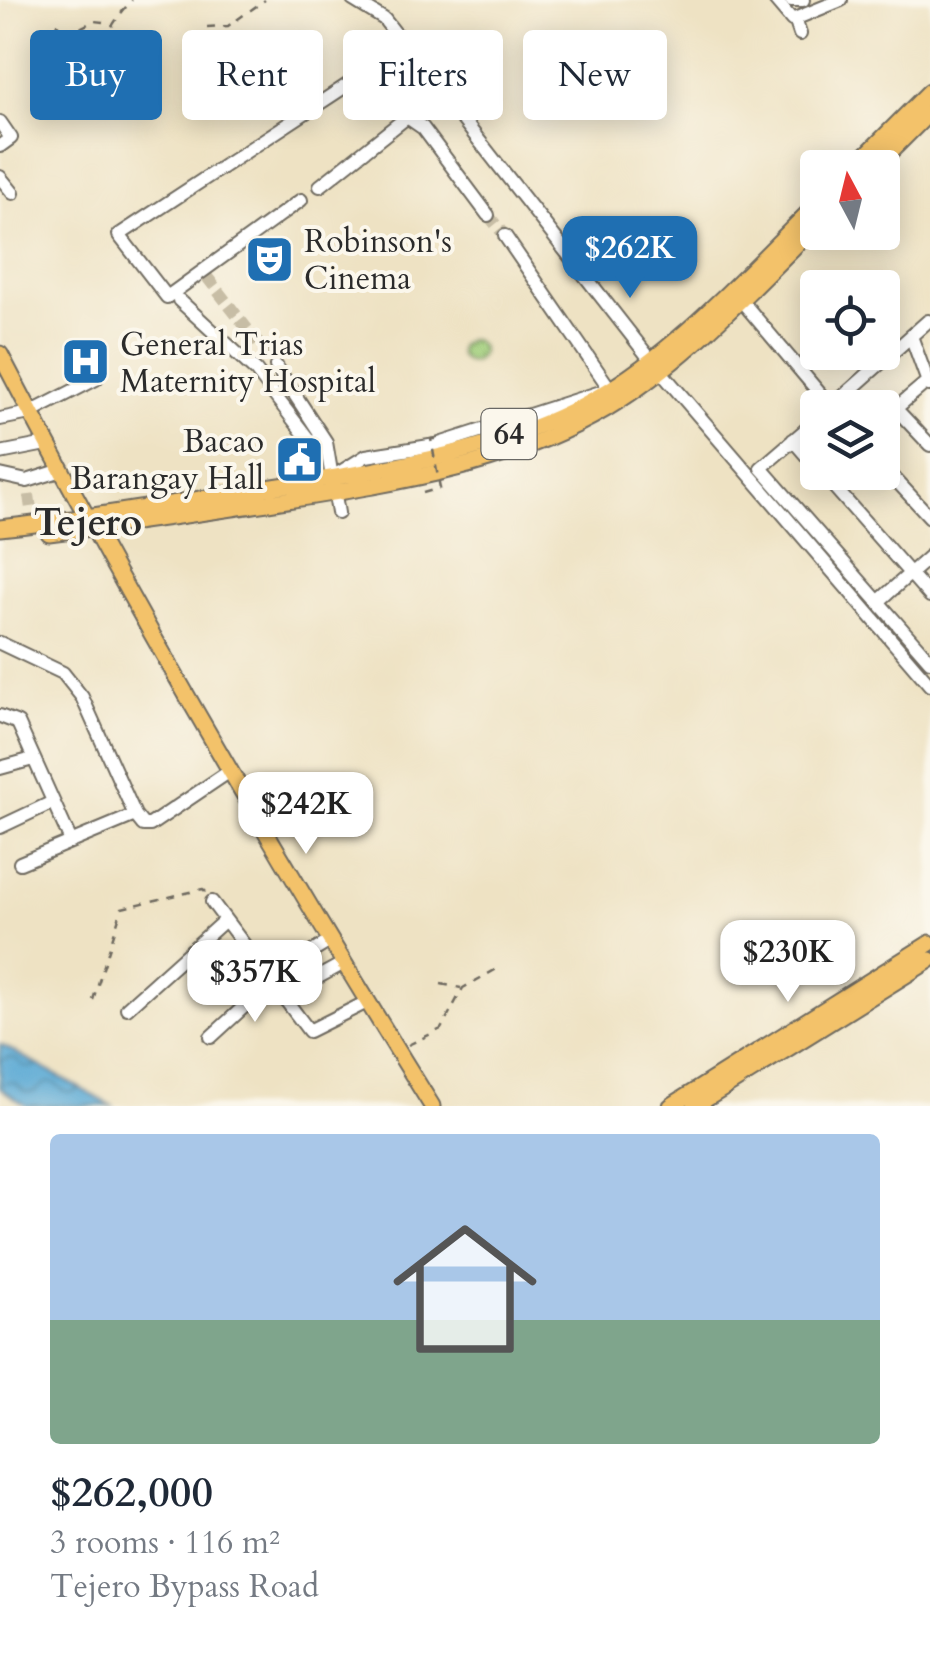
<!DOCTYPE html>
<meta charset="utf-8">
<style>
body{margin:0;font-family:Cardo,serif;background:#f2f2f3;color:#1f2937;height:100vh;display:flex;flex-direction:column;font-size:38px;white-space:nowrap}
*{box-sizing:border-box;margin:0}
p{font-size:32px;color:#747a83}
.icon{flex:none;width:55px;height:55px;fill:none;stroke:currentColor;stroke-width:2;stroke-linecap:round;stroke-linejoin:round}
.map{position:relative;height:1106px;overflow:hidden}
.sheet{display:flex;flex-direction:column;background:#fff;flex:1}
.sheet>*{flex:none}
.hud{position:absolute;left:30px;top:30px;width:870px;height:90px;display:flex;gap:20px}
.needle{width:65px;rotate:353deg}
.fabs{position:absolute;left:800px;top:150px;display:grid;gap:20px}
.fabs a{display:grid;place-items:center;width:100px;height:100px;border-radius:10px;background:#fff;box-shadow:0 5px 25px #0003;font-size:50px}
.price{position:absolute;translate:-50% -85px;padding:0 22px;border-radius:20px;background:#fff;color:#222;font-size:32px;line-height:65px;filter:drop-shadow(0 2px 5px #0008)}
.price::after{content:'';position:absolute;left:50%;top:60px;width:30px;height:22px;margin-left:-15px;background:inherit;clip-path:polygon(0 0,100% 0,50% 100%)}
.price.selected{background:#1f6fb2;color:#fff}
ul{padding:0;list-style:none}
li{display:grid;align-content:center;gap:20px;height:530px;padding:0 50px}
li+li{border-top:2px solid #e0e1e3}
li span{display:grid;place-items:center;height:310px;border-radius:10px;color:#555}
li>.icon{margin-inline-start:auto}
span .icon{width:180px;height:180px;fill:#fffc;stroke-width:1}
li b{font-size:42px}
.tag{padding:0 35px;border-radius:10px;background:#fff;box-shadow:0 5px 25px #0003;font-size:35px;line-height:90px}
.tag.selected{background:#1f6fb2;color:#fff}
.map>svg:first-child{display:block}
.park{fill:url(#park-dots);stroke:#667d54;stroke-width:2.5}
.water{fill:url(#water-waves);stroke:#426a80;stroke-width:2.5}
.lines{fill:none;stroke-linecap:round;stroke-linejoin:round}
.minor-tunnel{stroke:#c7bda5;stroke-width:12;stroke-dasharray:12 6;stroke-linecap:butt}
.minor-casing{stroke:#6f6b60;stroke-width:16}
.major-casing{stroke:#6f6b60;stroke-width:19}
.path{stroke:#6f6b60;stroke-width:2.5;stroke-dasharray:8 8;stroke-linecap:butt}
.minor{stroke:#fff;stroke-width:12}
.major{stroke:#f3c26a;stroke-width:15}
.path-bridge{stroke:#6f6b60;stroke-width:2.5;stroke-dasharray:8 8;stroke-linecap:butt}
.labels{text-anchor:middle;stroke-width:8;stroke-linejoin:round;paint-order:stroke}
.shield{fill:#fbf7ec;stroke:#696865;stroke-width:2.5}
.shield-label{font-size:30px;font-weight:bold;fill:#2b2b2b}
.poi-label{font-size:32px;fill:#2b2b2b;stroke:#fbf7ec;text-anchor:start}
.quarter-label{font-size:38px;font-weight:bold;fill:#2b2b2b;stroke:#fbf7ec}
</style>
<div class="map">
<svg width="930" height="1106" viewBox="0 0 930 1106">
<defs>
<pattern id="park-dots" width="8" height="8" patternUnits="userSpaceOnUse" patternTransform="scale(2.5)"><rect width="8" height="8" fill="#a2cf7c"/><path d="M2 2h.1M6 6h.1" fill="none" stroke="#8cb26b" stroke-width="1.8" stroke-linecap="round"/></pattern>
<pattern id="water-waves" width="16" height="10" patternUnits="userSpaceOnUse" patternTransform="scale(2.5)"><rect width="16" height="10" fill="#5aa9d4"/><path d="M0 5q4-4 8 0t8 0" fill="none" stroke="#4b8aac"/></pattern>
</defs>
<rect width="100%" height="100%" fill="#fbf7ec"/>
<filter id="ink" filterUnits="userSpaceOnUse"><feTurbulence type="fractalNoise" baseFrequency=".01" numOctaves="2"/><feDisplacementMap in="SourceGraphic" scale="20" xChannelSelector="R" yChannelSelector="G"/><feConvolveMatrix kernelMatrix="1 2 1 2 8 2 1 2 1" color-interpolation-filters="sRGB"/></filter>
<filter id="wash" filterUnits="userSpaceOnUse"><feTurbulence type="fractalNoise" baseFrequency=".0048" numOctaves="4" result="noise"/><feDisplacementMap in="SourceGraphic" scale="40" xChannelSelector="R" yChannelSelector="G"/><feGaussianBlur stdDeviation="2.25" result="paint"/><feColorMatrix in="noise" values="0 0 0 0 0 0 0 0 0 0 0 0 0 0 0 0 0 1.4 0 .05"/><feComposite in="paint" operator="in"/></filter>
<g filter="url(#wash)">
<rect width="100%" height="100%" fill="#eee2c3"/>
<!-- park -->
<path class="park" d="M459 351a11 11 0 1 1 22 0a11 11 0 1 1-22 0Z"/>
<!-- water -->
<path class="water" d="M0,1044L112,1106H27L0,1088Z"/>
</g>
<g filter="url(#ink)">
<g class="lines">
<!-- minor-tunnel -->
<path class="minor-tunnel" d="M488,215L505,236
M207,277L276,366
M29,495L31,509"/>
<defs>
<path id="minor" d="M353,0L384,19L650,359L930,685
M775,0L792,20L841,0
M791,0H803
M795,19L800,34
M372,97L419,64
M0,122L11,138L0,146
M0,177L13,193
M320,186L407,117L423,128L488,215
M301,200L167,297L119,235L358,78
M740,299L832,408
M179,300L256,371L309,440L326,442
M911,336L929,385
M276,366L326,442L338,513
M830,408L928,321
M896,409L930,445
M0,419L30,413L96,379
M818,419L761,468L930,661
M882,420L928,381
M793,440L818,469
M0,453L46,444
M882,465L930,517
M821,472L930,596
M0,475L27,481L59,471
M334,476L366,456L436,445L610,389L505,236
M878,602L930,556
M0,643L63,673L82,697L135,815L20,863
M0,716L18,723L70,839
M0,768L33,759
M135,815L143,825H150L230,771
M0,827L53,802
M212,902L309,1031L367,1002
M330,941L304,957L301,967L313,980L344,963
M127,1008L225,920
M211,1037L271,982"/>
<path id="major" d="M853,168L930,91
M874,168L930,112
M0,354C134,611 279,860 432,1106
M0,528C85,519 170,504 254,490C373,471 505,455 609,390C687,341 753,267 818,203
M49,533C124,525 199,513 274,502C391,484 519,466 620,400C694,352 756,284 818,223
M671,1106L930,943
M695,1106L930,960"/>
</defs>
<!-- minor casing -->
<use href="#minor" class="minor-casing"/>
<!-- major casing -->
<use href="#major" class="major-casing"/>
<!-- path -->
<path class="path" d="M56,23L66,35L94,21L111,23
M207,27L228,26L265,0
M128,65L118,70L109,67C93,46 118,16 132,0
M423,493L440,488
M441,984L461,988
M93,1000L122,908L203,889L206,892
M408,1045L441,1029L463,988L502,966"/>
<!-- minor -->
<use href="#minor" class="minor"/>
<!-- major -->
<use href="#major" class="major"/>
<!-- path-bridge -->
<path class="path-bridge" d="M436,439H431L440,488L445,487"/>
</g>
</g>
<!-- icons -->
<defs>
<symbol id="theatre-square" viewBox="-11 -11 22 22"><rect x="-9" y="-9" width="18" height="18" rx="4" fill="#1f6fb2" stroke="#fbf7ec"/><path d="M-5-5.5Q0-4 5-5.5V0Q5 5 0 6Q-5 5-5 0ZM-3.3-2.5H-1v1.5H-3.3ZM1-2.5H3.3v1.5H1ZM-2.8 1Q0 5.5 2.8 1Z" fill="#fff"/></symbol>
<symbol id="hospital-square" viewBox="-11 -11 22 22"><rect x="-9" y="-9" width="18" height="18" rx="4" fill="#1f6fb2" stroke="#fbf7ec"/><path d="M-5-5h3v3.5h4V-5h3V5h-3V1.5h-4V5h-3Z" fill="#fff"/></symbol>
<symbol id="civic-square" viewBox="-11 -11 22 22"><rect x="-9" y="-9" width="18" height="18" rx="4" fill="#1f6fb2" stroke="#fbf7ec"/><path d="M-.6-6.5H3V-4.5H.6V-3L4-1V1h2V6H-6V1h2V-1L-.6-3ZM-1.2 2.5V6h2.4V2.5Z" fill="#fff"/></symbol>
</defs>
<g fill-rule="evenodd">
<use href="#theatre-square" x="242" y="232" width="55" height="55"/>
<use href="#hospital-square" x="58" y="334" width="55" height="55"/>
<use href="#civic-square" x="272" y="432" width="55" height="55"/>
</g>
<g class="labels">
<!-- shield labels -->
<rect class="shield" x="481.5" y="409" width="55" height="50" rx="8"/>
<g class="shield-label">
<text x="509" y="444">64</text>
</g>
<!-- poi labels -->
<g class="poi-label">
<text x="304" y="252">Robinson's<tspan x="304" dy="37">Cinema</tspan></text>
<text x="120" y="355">General Trias<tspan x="120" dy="37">Maternity Hospital</tspan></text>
<text x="264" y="452" text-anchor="end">Bacao<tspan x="264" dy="37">Barangay Hall</tspan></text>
</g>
<!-- quarter labels -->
<g class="quarter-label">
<text x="88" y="535">Tejero</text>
</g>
</g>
</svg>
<div class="fabs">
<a><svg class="needle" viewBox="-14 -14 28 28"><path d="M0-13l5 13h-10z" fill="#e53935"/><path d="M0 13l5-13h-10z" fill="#747a83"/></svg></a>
<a><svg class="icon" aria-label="locate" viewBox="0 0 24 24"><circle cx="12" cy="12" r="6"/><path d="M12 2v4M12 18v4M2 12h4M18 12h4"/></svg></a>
<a><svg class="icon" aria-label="layers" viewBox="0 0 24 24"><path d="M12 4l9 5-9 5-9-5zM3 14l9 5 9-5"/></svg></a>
</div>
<b class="price selected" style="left:630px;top:301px">$262K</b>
<b class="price" style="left:306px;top:857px">$242K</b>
<b class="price" style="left:788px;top:1005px">$230K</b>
<b class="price" style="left:255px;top:1025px">$357K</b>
<div class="hud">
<a class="tag selected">Buy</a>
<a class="tag">Rent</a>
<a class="tag">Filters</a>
<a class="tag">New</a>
</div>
</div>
<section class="sheet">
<ul>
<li><span style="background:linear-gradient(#a9c7e8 60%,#7fa58c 0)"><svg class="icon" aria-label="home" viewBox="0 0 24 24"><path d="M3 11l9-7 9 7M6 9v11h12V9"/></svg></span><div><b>$262,000</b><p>3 rooms · 116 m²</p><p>Tejero Bypass Road</p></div></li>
</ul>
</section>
